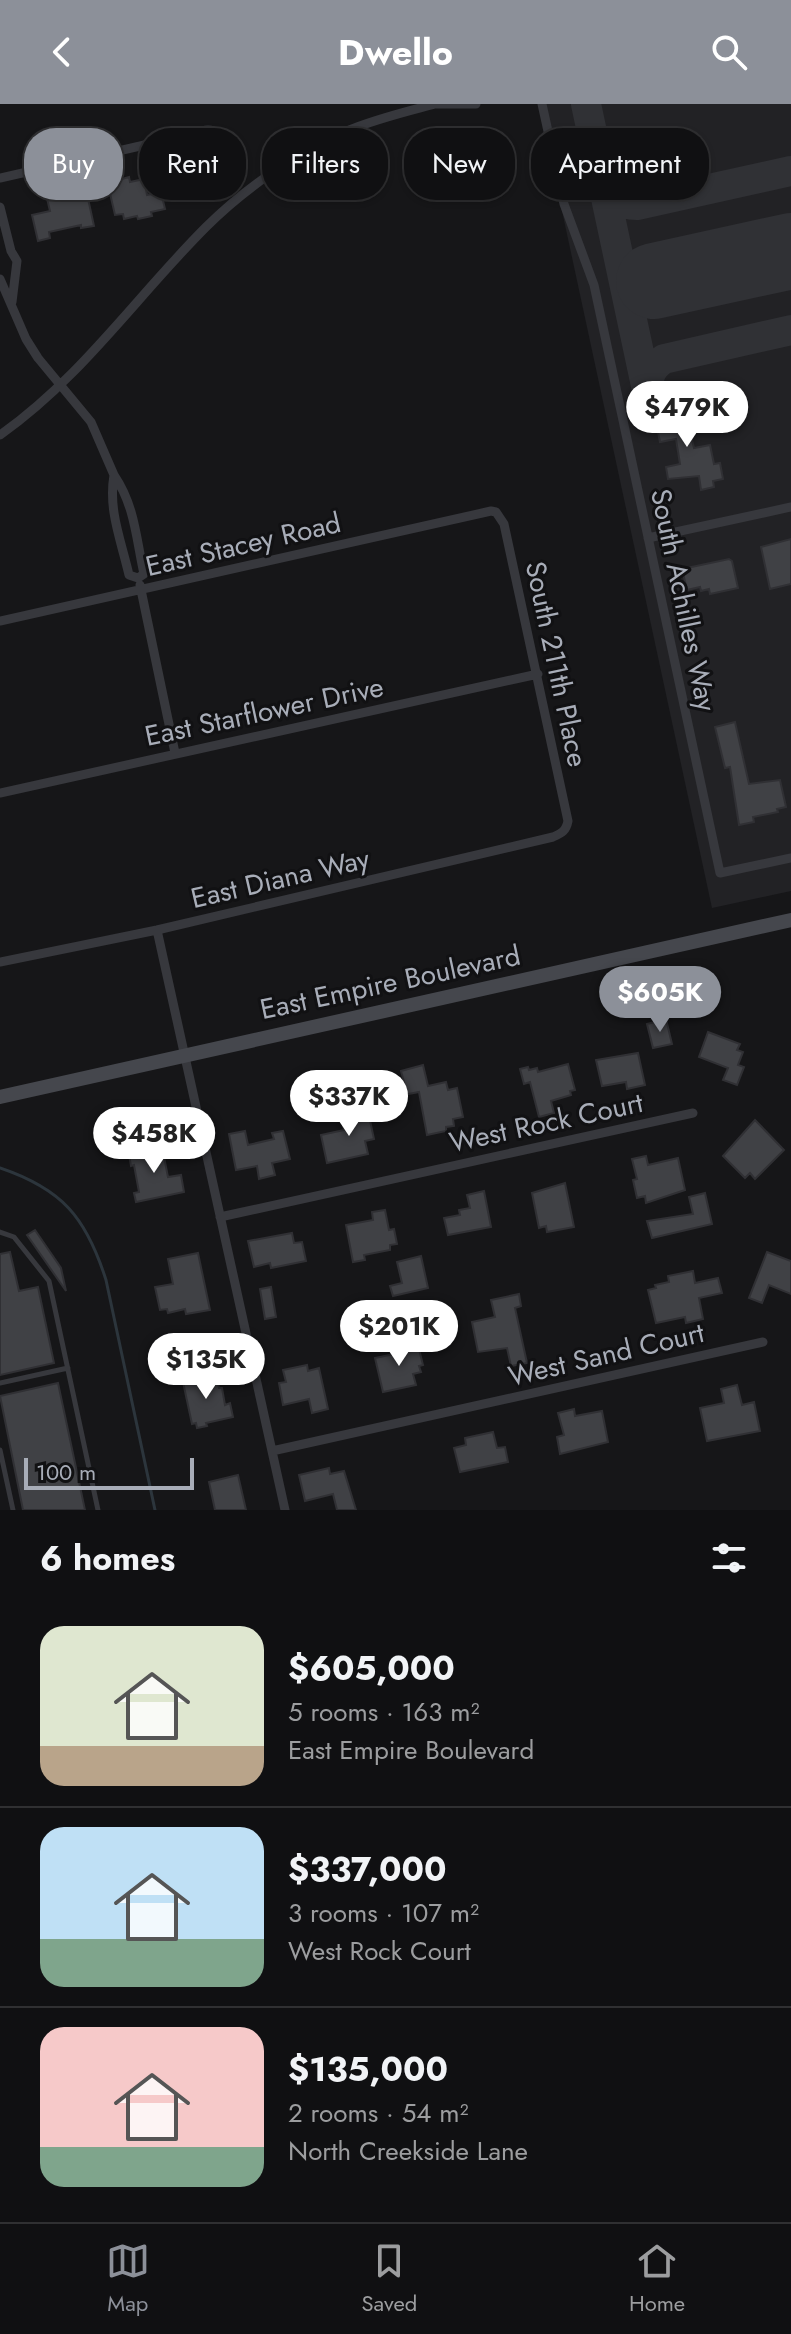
<!DOCTYPE html>
<meta charset="utf-8">
<style>
body{margin:0;font-family:Jost,sans-serif;background:#1e1e20;color:#f1f3f6;height:100vh;display:flex;flex-direction:column;font-size:30px;white-space:nowrap}
*{box-sizing:border-box;margin:0}
p{font-size:26px;color:#9c9d9f}
.icon{flex:none;width:44px;height:44px;fill:none;stroke:currentColor;stroke-width:2;stroke-linecap:round;stroke-linejoin:round}
.map{position:relative;height:1406px;overflow:hidden}
.sheet{display:flex;flex-direction:column;background:#101012;flex:1}
.sheet>*{flex:none}
.guide{position:absolute;left:24px;top:24px;width:744px;height:72px;display:flex;gap:16px}
.scale{position:absolute;left:24px;bottom:20px;width:170px;box-sizing:border-box;padding-left:8px;border:4px solid #a8adb8;border-top:0;font-size:22px;line-height:28px;white-space:nowrap;color:#a8adb8;-webkit-text-stroke:6px #111113;paint-order:stroke}
.price{position:absolute;translate:-50% -68px;padding:0 18px;border-radius:28px;background:#fff;color:#222;font-size:26px;line-height:52px;filter:drop-shadow(0 2px 4px #0008)}
.price::after{content:'';position:absolute;left:50%;top:48px;width:24px;height:18px;margin-left:-12px;background:inherit;clip-path:polygon(0 0,100% 0,50% 100%)}
.price.on{background:#8c9099;color:#fff}
ul{padding:0;list-style:none}
li{display:flex;align-items:center;gap:24px;height:200px;padding:0 40px}
li+li{border-top:2px solid #303032}
li span{display:grid;place-items:center;flex:none;width:224px;height:160px;border-radius:24px;color:#555}
li>.icon{margin-inline-start:auto}
span .icon{width:96px;height:96px;fill:#fffc;stroke-width:1}
li b{font-size:34px}
h2{display:flex;justify-content:space-between;align-items:center;height:96px;padding:0 40px;font-size:34px}
.pill{padding:0 28px;border-radius:32px;background:#101012;box-shadow:0 2px 6px #0004,0 0 0 2px #303032;font-size:28px;line-height:72px}
.pill.on{background:#8c9099;color:#fff}
header{display:flex;justify-content:space-between;align-items:center;height:104px;padding:0 40px;background:#8c9099;color:#fff;font-size:36px;font-weight:700}
.menu{display:flex;justify-content:space-around;align-items:center;height:112px;border-top:2px solid #303032;background:#101012;font-size:22px;color:#9c9d9f}
.menu a{display:grid;justify-items:center;gap:4px}
.menu .on{color:#8c9099}
.map>svg:first-child{display:block}
.built{fill:#222225}
.lines{fill:none;stroke-linecap:round;stroke-linejoin:round}
.stream{stroke:#2c353c;stroke-width:3}
.taxiway{stroke:#303135;stroke-width:30}
.runway{stroke:#303135;stroke-width:76}
.building{fill:#404145;stroke:#303034;stroke-width:2}
.lane{stroke:#37383d;stroke-width:5}
.street{stroke:#37383d;stroke-width:9}
.secondary{stroke:#45474d;stroke-width:14}
.labels{text-anchor:middle;stroke-width:6;stroke-linejoin:round;paint-order:stroke}
.street-label{font-size:28px;fill:#a8adb8;stroke:#111113}
</style>
<header><svg class="icon" aria-label="back" viewBox="0 0 24 24"><path d="M15 5l-7 7 7 7"/></svg>Dwello<svg class="icon" aria-label="search" viewBox="0 0 24 24"><circle cx="10" cy="10" r="6"/><path d="M15 15l6 6"/></svg></header>
<div class="map">
<svg width="791" height="1406" viewBox="0 0 791 1406">
<rect width="100%" height="100%" fill="#161618"/>
<!-- built -->
<path class="built" d="M539,0H791V787L712,804Z"/>
<g class="lines">
<!-- stream -->
<path class="stream" d="M0,1064C62,1085 86,1113 106,1176L155,1406"/>
<!-- taxiway -->
<path class="taxiway" d="M586,0L648,291
M603,80C612,93 620,101 637,101L791,67
M632,215C632,197 636,185 654,177
M648,291C647,275 650,264 664,255L791,226"/>
<!-- runway -->
<path class="runway" d="M654,177L791,147"/>
</g>
<!-- building -->
<path class="building" d="M120,65L122,75L129,73L130,78L144,75L147,91L161,88L165,105L151,108L152,112L138,115L137,112L124,115L123,110L115,111L105,68Z
M84,76L94,122L81,124V121L49,128L50,134L38,137L32,111L50,107L44,82Z
M684,302L694,344L710,341L714,360L720,359L723,375L713,377L714,383L701,386L699,372L668,375L666,363L680,360L676,335L660,338L654,309Z
M791,435V480L770,485L761,443Z
M729,455L732,457L738,484L710,490L709,485L701,487L700,483L687,486L682,465Z
M735,618L749,680L780,676L786,703L777,705L778,708L753,713L754,718L739,721L730,663L725,664L715,623Z
M666,915L672,940L653,944L647,920Z
M708,928L740,940L737,946L743,948L738,961L744,963L737,981L723,976L728,964L699,953Z
M638,949L645,981L627,985L626,978L602,982L596,956Z
M568,960L575,986L570,987L571,991L551,997L554,1009L539,1013L530,978L524,980L520,965L528,963L529,966L537,964L538,968Z
M423,961L428,982L446,978L448,986L457,984L463,1013L453,1015L454,1022L446,1023V1027L427,1031L419,988L398,992L395,980L404,978L401,967Z
M363,1005L364,1013L369,1012L374,1035L365,1037L368,1050L327,1059L321,1031L344,1026L341,1010Z
M133,1006L137,1025L121,1029L117,1010Z
M755,1016L784,1046L755,1075L750,1069L745,1074L723,1052Z
M245,1027L248,1041L274,1035L272,1029L283,1027L290,1055L272,1059L275,1071L259,1075L257,1062L236,1066L229,1030Z
M167,1040L169,1052L164,1053L168,1073L181,1071L184,1088L136,1098L134,1089L139,1088L134,1061L131,1062L129,1051L152,1046L151,1043Z
M646,1052L648,1061L678,1054L685,1086L646,1099L645,1092L637,1094L633,1076L637,1075L632,1055Z
M565,1079L574,1123L547,1128L546,1122L539,1124L532,1089Z
M484,1087L491,1123L448,1131L444,1114L460,1111L459,1106L470,1104L467,1091Z
M705,1089L712,1120L652,1134L647,1117L693,1110L689,1093Z
M385,1106L389,1126L394,1125L397,1140L390,1141V1146L364,1151L365,1156L353,1158L346,1121L373,1116L372,1108Z
M35,1126L61,1164L66,1187L27,1131Z
M292,1129L294,1139L302,1138L306,1157L271,1164L270,1159L254,1163L248,1137Z
M10,1148L19,1187L38,1183L54,1259L0,1271V1150Z
M767,1148L791,1157V1190L769,1181L762,1199L749,1194Z
M198,1149L210,1206L186,1210L185,1205L168,1209L167,1205L160,1206L155,1183L173,1180L168,1155Z
M421,1152L428,1184L393,1192L390,1182L402,1179L397,1158Z
M693,1167L695,1179L718,1174L722,1189L699,1194L703,1215L686,1219L685,1213L656,1219L648,1186L656,1184L655,1181L669,1178L668,1172Z
M271,1183L276,1213L265,1215L260,1185Z
M519,1190L521,1202L515,1204L527,1259L511,1262L507,1244L478,1248L472,1218L495,1213L491,1196Z
M418,1241L423,1261L419,1262L421,1268L413,1270L416,1281L383,1288L375,1254L394,1250L393,1246Z
M307,1261L308,1267L319,1264L328,1305L312,1309L309,1295L283,1301L279,1279L286,1278L283,1266Z
M216,1271L219,1284H222L225,1301L230,1299L233,1313L206,1319L207,1322L197,1324L196,1319L192,1320L183,1278Z
M58,1279L85,1406H23L0,1292Z
M737,1281L742,1301L754,1298L760,1327L707,1337L700,1304L724,1299L721,1285Z
M574,1305L575,1312L602,1307L608,1338L560,1350L557,1333L564,1331L558,1309Z
M493,1328L497,1344L505,1343L508,1358L460,1368L454,1344L466,1341L465,1334Z
M329,1364L330,1370L344,1367L356,1406H337L333,1390L305,1397L299,1371Z
M238,1371L246,1406H215L209,1378Z"/>
<g class="lines">
<!-- lane -->
<path class="lane" d="M0,1128L14,1133L49,1177L98,1406
M0,1279L68,1264
M0,1346L13,1406"/>
<!-- street -->
<path class="street" d="M434,0H476
M542,0L564,100L594,181L720,769L791,754
M195 39a13 13 0 1 1 26 0a13 13 0 1 1-26 0Z
M0,74L175,34L195,36
M0,103L11,147L17,157L12,198
M0,175L26,235L38,254L91,318L114,371
M0,331C81,274 136,193 206,123C245,84 296,49 347,27C375,15 405,8 435,0
M114,371C135,402 136,434 144,470L138,474L129,471C121,436 108,406 114,371Z
M648,434L791,403
M140,481L175,649
M0,517L491,407L496,408L504,420L568,717C566,727 562,729 553,733L157,826L0,858
M0,689L538,570
M157,826L285,1406
M220,1113L693,1009
M272,1347L763,1238"/>
<!-- secondary -->
<path class="secondary" d="M0,993L791,816"/>
</g>
<g class="labels">
<!-- street labels -->
<g class="street-label">
<text transform="translate(243 440) rotate(-13)" y="10">East Stacey Road</text>
<text transform="translate(684 496) rotate(78)" y="10">South Achilles Way</text>
<text transform="translate(557 560) rotate(78)" y="10">South 211th Place</text>
<text transform="translate(264 607) rotate(-12)" y="10">East Starflower Drive</text>
<text transform="translate(280 774) rotate(-13)" y="10">East Diana Way</text>
<text transform="translate(390 878) rotate(-12)" y="10">East Empire Boulevard</text>
<text transform="translate(546 1018) rotate(-12)" y="10">West Rock Court</text>
<text transform="translate(606 1250) rotate(-13)" y="10">West Sand Court</text>
</g>
</g>
</svg>
<div class="scale">100 m</div>
<b class="price" style="left:687px;top:345px">$479K</b>
<b class="price on" style="left:660px;top:930px">$605K</b>
<b class="price" style="left:349px;top:1034px">$337K</b>
<b class="price" style="left:154px;top:1071px">$458K</b>
<b class="price" style="left:399px;top:1264px">$201K</b>
<b class="price" style="left:206px;top:1297px">$135K</b>
<div class="guide">
<a class="pill on">Buy</a>
<a class="pill">Rent</a>
<a class="pill">Filters</a>
<a class="pill">New</a>
<a class="pill">Apartment</a>
</div>
</div>
<section class="sheet">
<h2>6 homes<svg class="icon" aria-label="filters" viewBox="0 0 24 24"><path d="M4 7h16M4 17h16"/><circle cx="9" cy="7" r="2"/><circle cx="15" cy="17" r="2"/></svg></h2>
<ul>
<li><span style="background:linear-gradient(#dfe7d0 75%,#b9a48a 0)"><svg class="icon" aria-label="home" viewBox="0 0 24 24"><path d="M3 11l9-7 9 7M6 9v11h12V9"/></svg></span><div><b>$605,000</b><p>5 rooms · 163 m²</p><p>East Empire Boulevard</p></div></li>
<li><span style="background:linear-gradient(#bfe0f5 70%,#7fa58c 0)"><svg class="icon" aria-label="home" viewBox="0 0 24 24"><path d="M3 11l9-7 9 7M6 9v11h12V9"/></svg></span><div><b>$337,000</b><p>3 rooms · 107 m²</p><p>West Rock Court</p></div></li>
<li><span style="background:linear-gradient(#f6c9c9 75%,#7fa58c 0)"><svg class="icon" aria-label="home" viewBox="0 0 24 24"><path d="M3 11l9-7 9 7M6 9v11h12V9"/></svg></span><div><b>$135,000</b><p>2 rooms · 54 m²</p><p>North Creekside Lane</p></div></li>
</ul>
</section>
<nav class="menu">
<a class="on"><svg class="icon" aria-label="map" viewBox="0 0 24 24"><path d="M3 6l6-2 6 2 6-2v14l-6 2-6-2-6 2zM9 4v14M15 6v14"/></svg>Map</a>
<a><svg class="icon" aria-label="saved" viewBox="0 0 24 24"><path d="M7 4h10v16l-5-4-5 4z"/></svg>Saved</a>
<a><svg class="icon" aria-label="home" viewBox="0 0 24 24"><path d="M3 11l9-7 9 7M6 9v11h12V9"/></svg>Home</a>
</nav>
